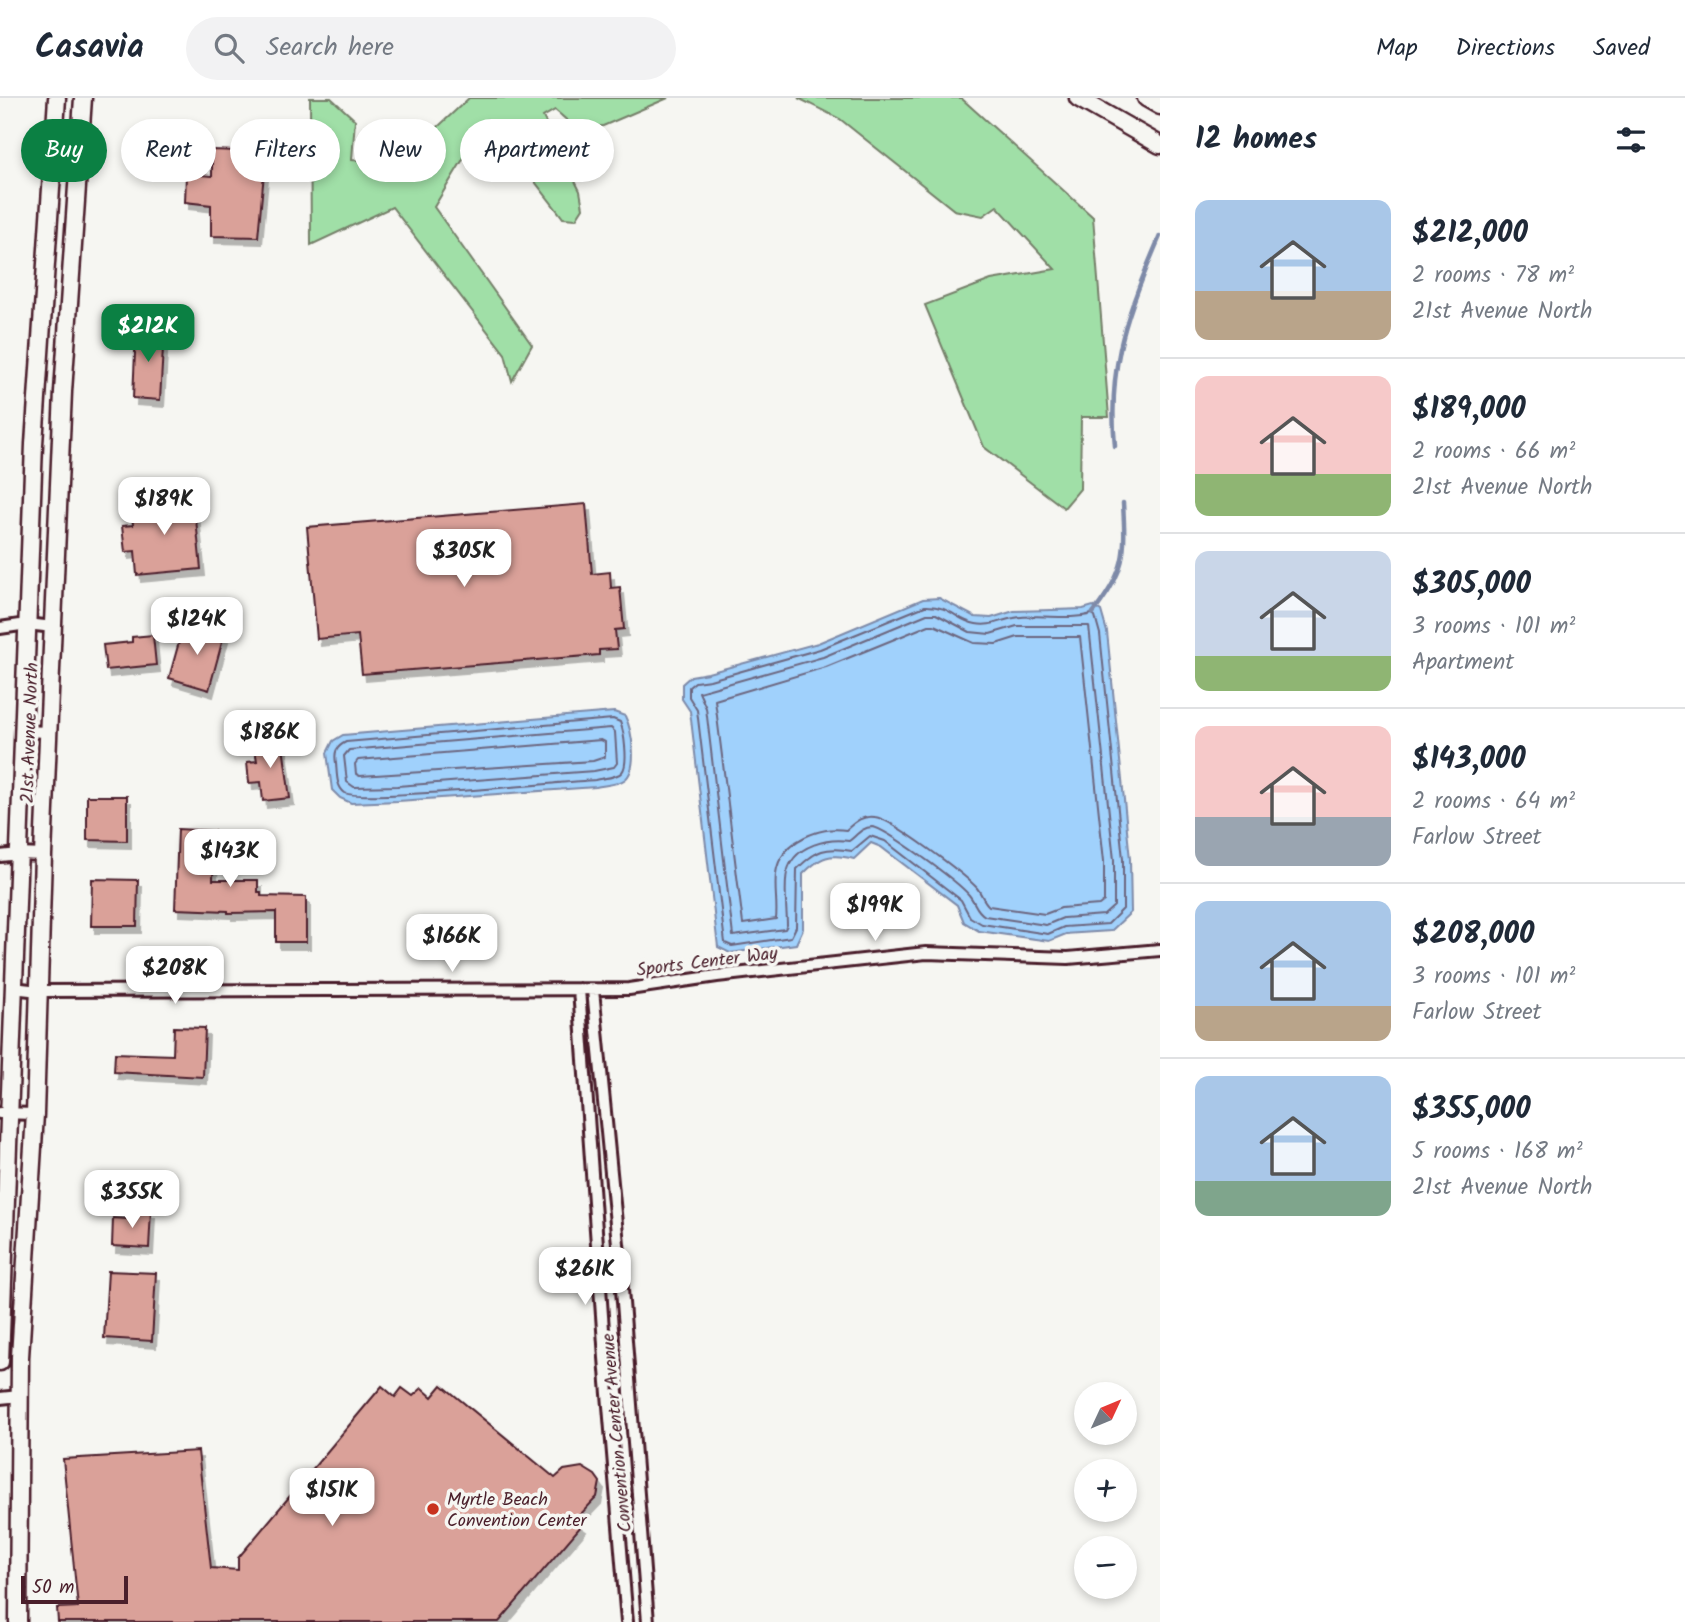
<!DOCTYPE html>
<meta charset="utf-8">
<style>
body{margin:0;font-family:Kalam,sans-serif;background:#f2f2f3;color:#1f2937;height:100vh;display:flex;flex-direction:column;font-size:26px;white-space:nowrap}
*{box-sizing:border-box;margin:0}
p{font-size:23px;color:#747a83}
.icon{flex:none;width:38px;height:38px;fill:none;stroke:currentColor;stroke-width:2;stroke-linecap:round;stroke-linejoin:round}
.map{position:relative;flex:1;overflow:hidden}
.drawer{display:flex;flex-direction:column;background:#fff;width:525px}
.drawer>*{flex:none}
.guide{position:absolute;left:21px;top:21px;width:665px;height:63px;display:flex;gap:14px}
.needle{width:46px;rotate:46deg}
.controls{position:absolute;left:1074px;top:1284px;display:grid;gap:14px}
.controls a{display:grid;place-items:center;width:63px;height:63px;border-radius:50%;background:#fff;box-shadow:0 4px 10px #0003;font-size:35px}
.scale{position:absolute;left:21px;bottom:18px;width:107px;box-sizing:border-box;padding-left:7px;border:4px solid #4a1f2b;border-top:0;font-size:19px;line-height:24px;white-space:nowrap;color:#4a1f2b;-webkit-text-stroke:5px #f6f6f2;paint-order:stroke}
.price{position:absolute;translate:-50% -60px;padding:0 16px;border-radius:14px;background:#fff;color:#222;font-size:23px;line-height:46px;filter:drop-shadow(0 2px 4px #0008)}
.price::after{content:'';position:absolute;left:50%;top:42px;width:21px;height:16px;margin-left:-10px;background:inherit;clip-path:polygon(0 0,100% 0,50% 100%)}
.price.active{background:#0b8043;color:#fff}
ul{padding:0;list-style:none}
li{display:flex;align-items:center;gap:21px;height:175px;padding:0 35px}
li+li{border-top:2px solid #e0e1e3}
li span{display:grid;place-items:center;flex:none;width:196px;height:140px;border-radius:14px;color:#555}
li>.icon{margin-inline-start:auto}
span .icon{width:84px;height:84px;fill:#fffc;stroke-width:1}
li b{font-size:30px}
h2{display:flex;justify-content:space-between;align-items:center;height:84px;padding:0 35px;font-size:30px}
.tag{padding:0 24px;border-radius:32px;background:#fff;box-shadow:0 4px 10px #0003;font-size:24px;line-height:63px}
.tag.active{background:#0b8043;color:#fff}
header{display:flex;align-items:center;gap:42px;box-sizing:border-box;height:98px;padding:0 35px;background:#fff;border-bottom:2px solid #e0e1e3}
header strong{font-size:33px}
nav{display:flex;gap:38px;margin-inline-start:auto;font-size:24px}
.search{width:490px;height:63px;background:#f2f2f3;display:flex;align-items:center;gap:18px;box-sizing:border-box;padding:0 24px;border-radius:38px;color:#747a83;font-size:26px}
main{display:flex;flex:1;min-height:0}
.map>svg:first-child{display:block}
.green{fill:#a0dfa7;stroke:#757f69;stroke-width:2}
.water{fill:#a0d1fc;stroke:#7e8aa8;stroke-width:2}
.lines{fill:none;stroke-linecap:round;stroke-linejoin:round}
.shore{stroke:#6c667f;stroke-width:2}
.stream{stroke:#7e8aa8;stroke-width:4.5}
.building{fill:#daa199;stroke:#4a1f2b;stroke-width:2;filter:url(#shadow)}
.minor-casing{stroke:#4a1f2b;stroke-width:16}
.secondary-casing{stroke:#4a1f2b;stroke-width:21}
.minor{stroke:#f6f6f2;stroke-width:10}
.secondary{stroke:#f6f6f2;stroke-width:16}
.poi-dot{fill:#c8321e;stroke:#f6f6f2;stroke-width:2.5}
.labels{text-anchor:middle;stroke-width:7;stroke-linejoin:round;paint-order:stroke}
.street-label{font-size:18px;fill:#4a1f2b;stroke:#f6f6f2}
.poi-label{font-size:18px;fill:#4a1f2b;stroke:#f6f6f2;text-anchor:start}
</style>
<header>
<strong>Casavia</strong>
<div class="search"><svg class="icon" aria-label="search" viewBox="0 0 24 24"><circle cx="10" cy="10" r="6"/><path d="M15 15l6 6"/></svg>Search here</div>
<nav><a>Map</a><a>Directions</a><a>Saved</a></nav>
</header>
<main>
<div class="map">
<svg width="1160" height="1524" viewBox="0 0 1160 1524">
<defs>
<filter id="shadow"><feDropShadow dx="4" dy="7" stdDeviation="0" flood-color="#0004"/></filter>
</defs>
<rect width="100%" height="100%" fill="#f6f6f2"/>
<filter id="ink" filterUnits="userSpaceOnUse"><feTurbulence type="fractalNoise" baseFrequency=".0143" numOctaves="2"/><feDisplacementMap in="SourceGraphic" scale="14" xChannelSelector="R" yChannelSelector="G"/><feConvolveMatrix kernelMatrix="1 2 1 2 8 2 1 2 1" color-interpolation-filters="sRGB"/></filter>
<g filter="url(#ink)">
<!-- green -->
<path class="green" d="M310,0H331L355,22L352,62L399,65L469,0H668L603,28L577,31L555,12L543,19L580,93L583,110L576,121L563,120L487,22L434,109L532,247L512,283L505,256L392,109L311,147Z
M798,0H961L1093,119L1109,319H1081L1080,391L1064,410L984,349L925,207L991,182L1055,171L997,108L983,118L954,112L840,21Z"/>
<!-- water -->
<path class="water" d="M939,500L975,519L991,520L1014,513L1083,511L1093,508L1101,513L1107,534L1130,761L1131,814L1111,833L1066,836L1049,843L979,833L964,824L957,807L881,749L871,745L854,761C830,755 821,758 803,776V831L796,846L730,855L718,849L690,613L682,601V586L691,578L708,575L818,545L923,501Z
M614,614L625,618C632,632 639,672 624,682C617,687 605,687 596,689L398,703L351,705L340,700L332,692L327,655L333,643L343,637Z"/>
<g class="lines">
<!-- shore -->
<path class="shore" d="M925,508C950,507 957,523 976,526C991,529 1000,522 1014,520C1039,515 1067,523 1092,516L1095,518L1100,536L1123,761V811L1108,826L1064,829L1048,836L982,826L970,819L961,802L885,743L870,738L852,753C826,748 816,752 797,771L796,829L791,839L732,848L725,845L697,612L689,599V589L695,584L710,582L820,551Z
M927,516H936L970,534L990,536L1017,528H1089L1114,762V808L1104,817L1063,820L1046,827L985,818C975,812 976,805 969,797C958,784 886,730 872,729C862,729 856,738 849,743C828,740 796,747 788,771C783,784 787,812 787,827L785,831L733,838L706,610L699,594L823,559Z
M929,527H934L974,545L996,546L1018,539H1080L1104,763V803L1099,807L1061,810L1045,816L989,808C983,803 982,796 977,790C964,776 892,721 875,719C862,717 855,724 846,732C821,728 784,742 777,770C773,786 778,804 776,821L743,826L715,602L826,569Z
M613,621L620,624C624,633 629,666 622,674C617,680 603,680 595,682C562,684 360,704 345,695C336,689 337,675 336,665C334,654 336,649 346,644Z
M611,630L615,634L617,665L614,669L594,673L397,688L354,689L347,684L344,658L349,652Z
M601,642L605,644V659L593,663L360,678L356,676L355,666L358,662Z"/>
<!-- stream -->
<path class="stream" d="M1115,348C1107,265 1128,213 1160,138
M1093,515C1126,473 1126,456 1123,405"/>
</g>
<!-- building -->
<path class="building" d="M212,52L266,54L258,139L211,138V107L185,104L186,76L212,78Z
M136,231L164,233L160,302L133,300Z
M194,401L201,471L137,477L135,453L125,454L122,428L133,427L131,406Z
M586,406L592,476L610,474L611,490L620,489L624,531L615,532L617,551L599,552V557L362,576L358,537L317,541L307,429Z
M184,526L224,537L209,592L169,580Z
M153,537L156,567L106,572L103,547L132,544V539Z
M282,641L290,700L263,703L261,684L249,685L247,664L257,663L254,645Z
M87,698H127V743L87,742Z
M178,731L214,733L213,782H258V794H261V798L306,799V844H276V814L228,815V813L175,811Z
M92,781L138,782L137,828H91Z
M174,929L205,930L203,979L114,974L115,955L173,957Z
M128,1112L151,1113L149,1150L112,1148L113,1120L127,1121Z
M108,1173L156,1175L152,1243L104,1240Z
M442,1287L555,1380L564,1372L582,1369L595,1377L600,1384L597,1399L575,1422L582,1427L499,1524H58L57,1510L78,1509L63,1361L198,1353L211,1470L238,1472V1460L382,1288L395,1299L402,1290L413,1298L422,1290L432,1299Z"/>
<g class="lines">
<defs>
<path id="minor" d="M0,530L27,526L53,529
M23,633L49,634
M0,758L19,756L43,757
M13,890L39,893L629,891L717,878L926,855L1068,860L1160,852
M579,891L605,1260L627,1524
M593,892L620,1166L648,1524
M0,1015L35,1016
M0,1300L20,1298"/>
<path id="secondary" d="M1078,0L1160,47
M1146,0L1160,8
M0,1264L34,346L57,0
M18,1524L20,1259L35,1016L43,757L63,294L83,0"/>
</defs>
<!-- minor casing -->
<use href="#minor" class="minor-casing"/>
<!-- secondary casing -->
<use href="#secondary" class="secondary-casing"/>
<!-- minor -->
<use href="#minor" class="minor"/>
<!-- secondary -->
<use href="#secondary" class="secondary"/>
</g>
</g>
<!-- markers -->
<circle class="poi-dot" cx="433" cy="1411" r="7"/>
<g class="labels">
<!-- street labels -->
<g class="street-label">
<text transform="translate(29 635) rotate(-88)" y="6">21st Avenue North</text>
<text transform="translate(707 863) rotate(-7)" y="6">Sports Center Way</text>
<text transform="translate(616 1335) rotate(-95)" y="6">Convention Center Avenue</text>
</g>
<!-- poi labels -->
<g class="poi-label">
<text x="447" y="1407">Myrtle Beach<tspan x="447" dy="21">Convention Center</tspan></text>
</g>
</g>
</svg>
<div class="controls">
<a><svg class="needle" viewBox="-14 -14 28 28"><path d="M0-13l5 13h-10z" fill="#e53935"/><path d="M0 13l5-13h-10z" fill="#747a83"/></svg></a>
<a>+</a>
<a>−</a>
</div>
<div class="scale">50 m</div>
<b class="price active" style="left:148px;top:266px">$212K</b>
<b class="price" style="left:164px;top:439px">$189K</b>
<b class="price" style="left:464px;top:491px">$305K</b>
<b class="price" style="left:197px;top:559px">$124K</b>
<b class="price" style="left:270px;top:672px">$186K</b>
<b class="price" style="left:230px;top:791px">$143K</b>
<b class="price" style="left:875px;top:845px">$199K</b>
<b class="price" style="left:452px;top:876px">$166K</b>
<b class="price" style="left:175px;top:908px">$208K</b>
<b class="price" style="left:132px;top:1132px">$355K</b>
<b class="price" style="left:585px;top:1209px">$261K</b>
<b class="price" style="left:332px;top:1430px">$151K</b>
<div class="guide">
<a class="tag active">Buy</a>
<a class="tag">Rent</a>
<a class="tag">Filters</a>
<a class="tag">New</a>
<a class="tag">Apartment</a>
</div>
</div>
<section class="drawer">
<h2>12 homes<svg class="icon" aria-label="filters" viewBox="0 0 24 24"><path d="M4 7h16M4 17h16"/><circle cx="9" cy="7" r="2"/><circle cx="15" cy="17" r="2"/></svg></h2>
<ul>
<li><span style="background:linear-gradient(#a9c7e8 65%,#b9a48a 0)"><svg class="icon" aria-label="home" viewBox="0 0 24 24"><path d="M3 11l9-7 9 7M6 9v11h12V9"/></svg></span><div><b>$212,000</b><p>2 rooms · 78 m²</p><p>21st Avenue North</p></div></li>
<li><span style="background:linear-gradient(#f6c9c9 70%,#8fb573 0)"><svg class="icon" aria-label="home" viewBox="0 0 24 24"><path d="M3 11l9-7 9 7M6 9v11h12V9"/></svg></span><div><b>$189,000</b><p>2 rooms · 66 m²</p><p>21st Avenue North</p></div></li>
<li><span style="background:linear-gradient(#c9d6e8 75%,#8fb573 0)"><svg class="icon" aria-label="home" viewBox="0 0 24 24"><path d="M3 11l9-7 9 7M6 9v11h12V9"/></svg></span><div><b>$305,000</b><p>3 rooms · 101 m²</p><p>Apartment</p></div></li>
<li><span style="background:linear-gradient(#f6c9c9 65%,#9aa5b1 0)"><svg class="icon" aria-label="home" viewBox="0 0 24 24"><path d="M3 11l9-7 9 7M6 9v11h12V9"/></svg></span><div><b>$143,000</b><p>2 rooms · 64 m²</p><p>Farlow Street</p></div></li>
<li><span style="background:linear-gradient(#a9c7e8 75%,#b9a48a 0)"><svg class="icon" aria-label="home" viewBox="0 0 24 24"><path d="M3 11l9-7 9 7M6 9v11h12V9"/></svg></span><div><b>$208,000</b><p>3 rooms · 101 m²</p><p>Farlow Street</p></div></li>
<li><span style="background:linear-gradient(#a9c7e8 75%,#7fa58c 0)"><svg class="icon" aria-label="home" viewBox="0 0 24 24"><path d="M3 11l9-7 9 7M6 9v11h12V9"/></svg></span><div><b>$355,000</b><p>5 rooms · 168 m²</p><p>21st Avenue North</p></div></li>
</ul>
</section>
</main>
